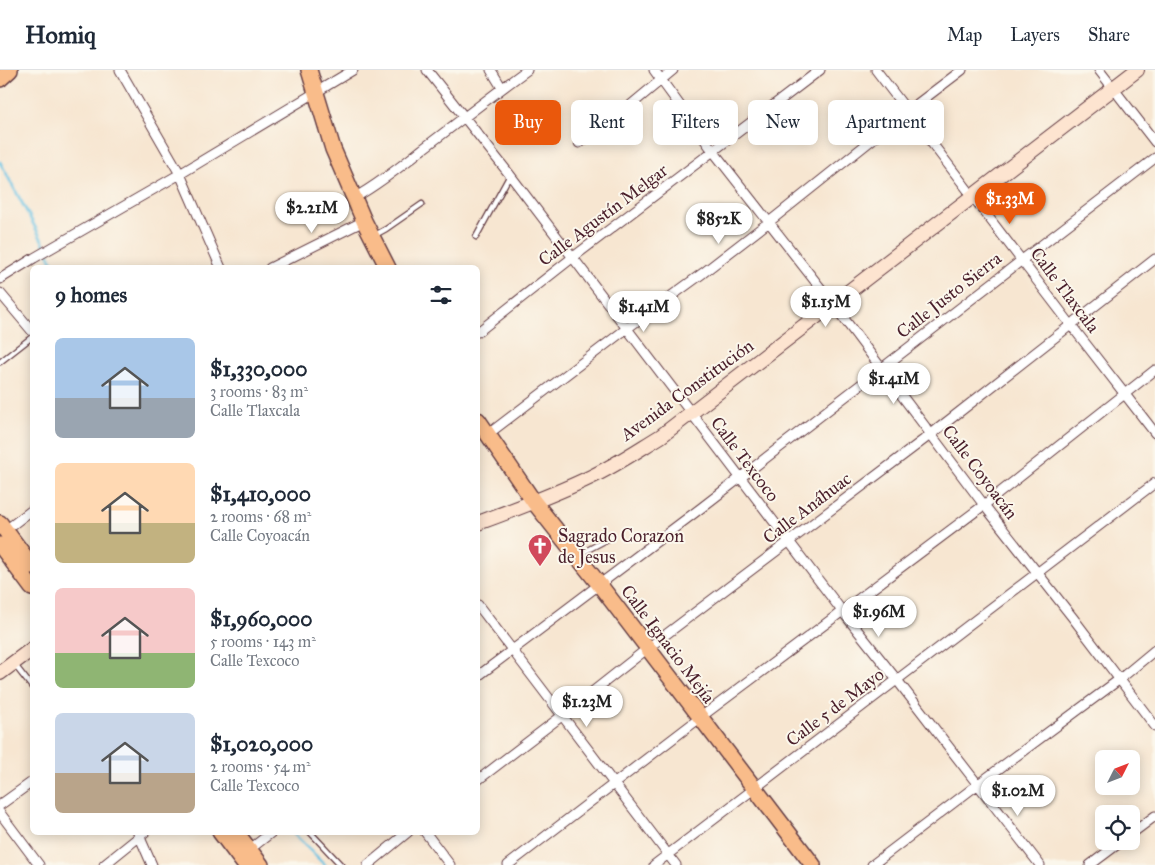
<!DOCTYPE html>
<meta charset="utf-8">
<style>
body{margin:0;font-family:"IM FELL Great Primer",serif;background:#f6f6f7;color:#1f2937;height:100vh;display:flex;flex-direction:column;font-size:19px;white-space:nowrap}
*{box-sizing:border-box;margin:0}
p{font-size:16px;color:#747a83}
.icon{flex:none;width:28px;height:28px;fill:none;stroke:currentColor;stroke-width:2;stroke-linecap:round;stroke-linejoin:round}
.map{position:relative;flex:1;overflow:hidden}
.drawer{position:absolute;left:30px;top:195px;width:450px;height:570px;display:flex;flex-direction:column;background:#fff;border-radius:8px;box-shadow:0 2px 12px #0003}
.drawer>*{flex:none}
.hud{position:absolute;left:495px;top:30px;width:475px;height:45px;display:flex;gap:10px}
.needle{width:32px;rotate:48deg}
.fabs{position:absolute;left:1095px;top:680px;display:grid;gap:10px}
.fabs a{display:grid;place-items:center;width:45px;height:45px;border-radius:8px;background:#fff;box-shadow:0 2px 12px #0003;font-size:25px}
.price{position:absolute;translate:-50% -42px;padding:0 11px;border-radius:18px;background:#fff;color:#222;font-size:16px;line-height:32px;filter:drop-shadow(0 1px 2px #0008)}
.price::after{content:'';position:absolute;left:50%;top:30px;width:15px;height:11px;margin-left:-8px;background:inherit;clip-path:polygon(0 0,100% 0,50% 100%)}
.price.selected{background:#ea580c;color:#fff}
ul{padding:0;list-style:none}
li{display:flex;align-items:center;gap:15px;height:125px;padding:0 25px}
li span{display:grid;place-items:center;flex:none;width:140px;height:100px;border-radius:8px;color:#555}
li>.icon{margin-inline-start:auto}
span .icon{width:60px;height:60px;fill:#fffc;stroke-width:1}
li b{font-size:21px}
h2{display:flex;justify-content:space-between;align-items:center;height:60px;padding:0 25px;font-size:21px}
.pill{padding:0 18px;border-radius:8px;background:#fff;box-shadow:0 2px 12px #0003;font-size:18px;line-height:45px}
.pill.selected{background:#ea580c;color:#fff}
header{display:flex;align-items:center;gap:30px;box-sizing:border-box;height:70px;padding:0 25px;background:#fff;border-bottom:1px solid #e0e1e3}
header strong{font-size:24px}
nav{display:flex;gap:28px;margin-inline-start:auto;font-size:18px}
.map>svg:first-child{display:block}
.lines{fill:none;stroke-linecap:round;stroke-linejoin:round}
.stream{stroke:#65c1e3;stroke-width:3}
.lane-casing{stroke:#643d44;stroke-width:7}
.street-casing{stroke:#643d44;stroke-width:11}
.secondary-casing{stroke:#643d44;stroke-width:16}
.primary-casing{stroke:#643d44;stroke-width:18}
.lane{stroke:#fff;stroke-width:4.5}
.street{stroke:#fff;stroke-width:9}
.secondary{stroke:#fde4d0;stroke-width:14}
.primary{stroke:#f9bc8a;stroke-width:15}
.labels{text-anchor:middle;stroke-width:4;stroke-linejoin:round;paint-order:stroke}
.street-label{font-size:18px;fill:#4a1f2b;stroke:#fbf7ec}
.poi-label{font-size:18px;fill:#4a1f2b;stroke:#fbf7ec;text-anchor:start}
</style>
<header>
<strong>Homiq</strong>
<nav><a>Map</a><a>Layers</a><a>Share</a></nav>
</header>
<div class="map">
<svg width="1155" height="795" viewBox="0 0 1155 795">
<rect width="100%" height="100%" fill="#fbf7ec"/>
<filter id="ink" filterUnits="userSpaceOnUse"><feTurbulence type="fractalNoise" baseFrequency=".02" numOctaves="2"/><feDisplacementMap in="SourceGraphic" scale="10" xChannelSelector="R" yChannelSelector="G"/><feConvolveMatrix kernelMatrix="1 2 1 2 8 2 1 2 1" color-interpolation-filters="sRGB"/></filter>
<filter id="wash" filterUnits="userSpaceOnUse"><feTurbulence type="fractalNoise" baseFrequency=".0096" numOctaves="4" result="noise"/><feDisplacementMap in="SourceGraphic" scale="20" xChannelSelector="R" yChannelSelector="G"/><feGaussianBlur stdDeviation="1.12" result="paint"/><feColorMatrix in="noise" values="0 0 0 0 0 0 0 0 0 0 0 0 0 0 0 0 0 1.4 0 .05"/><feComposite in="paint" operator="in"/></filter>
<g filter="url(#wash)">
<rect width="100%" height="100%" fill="#f7e6d1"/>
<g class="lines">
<!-- stream -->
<path class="stream" d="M0,92L42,170L55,198
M292,762L325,795"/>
</g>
</g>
<g filter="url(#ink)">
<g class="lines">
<defs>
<path id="lane" d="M375,165L386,159L422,134
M476,167L510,105
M0,292L32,267
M578,485L612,467
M14,594L32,617
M310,762L341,795"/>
<path id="street" d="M120,0L180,104L221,198
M427,0L510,105L842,541L897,610L1040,795
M491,0L502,18
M654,0L713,81L833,234L984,435L1073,548L1155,656
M876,0L1071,255L1155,363
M1099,0L1155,72
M579,73L620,44L673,0
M354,128C377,115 399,98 420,81C456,54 491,26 527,0
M270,198L364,151
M0,209L34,188L180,104L353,0
M0,223L32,261
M478,262L572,188L820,0
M487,365L626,259L703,203L769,152L908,41L962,0
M11,456L32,440
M478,535L676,795
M478,606L701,438L1022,190L1155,88
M478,710L563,645L648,578L930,365L1155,189
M0,735L32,712
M0,743L39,795
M425,762L450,795
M138,763L152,795
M1131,764L1155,746
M249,780L272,762
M104,795L145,762
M368,795L408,762
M508,795L701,647L984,435L1155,300
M654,795L1155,413
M872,795L977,715L1120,609L1155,580
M1090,795L1122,771"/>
<path id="secondary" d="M478,453C516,439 554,425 591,407C616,395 638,380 661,366L1137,0
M0,603L32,579"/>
<path id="primary" d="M309,0L333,79L364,151L388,198
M0,9L10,0
M478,350L534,432L599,514L813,795
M0,453L32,496
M0,475L32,518
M220,762L245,795
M236,762L261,795"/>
</defs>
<!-- lane casing -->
<use href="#lane" class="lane-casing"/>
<!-- street casing -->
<use href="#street" class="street-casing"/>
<!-- secondary casing -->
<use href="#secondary" class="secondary-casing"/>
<!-- primary casing -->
<use href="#primary" class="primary-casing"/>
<!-- lane -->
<use href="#lane" class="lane"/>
<!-- street -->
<use href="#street" class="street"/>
<!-- secondary -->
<use href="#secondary" class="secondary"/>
<!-- primary -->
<use href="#primary" class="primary"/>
</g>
</g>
<!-- icons -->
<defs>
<symbol id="church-pin" viewBox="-11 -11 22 30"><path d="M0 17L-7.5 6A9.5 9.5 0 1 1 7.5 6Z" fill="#d1495b" stroke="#fbf7ec"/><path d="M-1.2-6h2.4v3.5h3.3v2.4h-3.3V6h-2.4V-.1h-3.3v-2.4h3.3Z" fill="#fff"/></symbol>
</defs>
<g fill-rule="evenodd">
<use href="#church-pin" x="526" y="462" width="28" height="38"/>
</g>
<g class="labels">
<!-- street labels -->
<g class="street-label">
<text transform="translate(603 145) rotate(-37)" y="6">Calle Agustín Melgar</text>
<text transform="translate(1065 220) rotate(53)" y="6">Calle Tlaxcala</text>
<text transform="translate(949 225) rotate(-38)" y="6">Calle Justo Sierra</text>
<text transform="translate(687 320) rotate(-36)" y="6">Avenida Constitución</text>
<text transform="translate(745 389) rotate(53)" y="6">Calle Texcoco</text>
<text transform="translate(980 402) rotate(53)" y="6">Calle Coyoacán</text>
<text transform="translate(807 438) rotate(-37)" y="6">Calle Anáhuac</text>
<text transform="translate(668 574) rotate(53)" y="6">Calle Ignacio Mejía</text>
<text transform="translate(835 637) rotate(-37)" y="6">Calle 5 de Mayo</text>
</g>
<!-- poi labels -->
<g class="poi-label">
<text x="558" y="472">Sagrado Corazon<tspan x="558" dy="21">de Jesus</tspan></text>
</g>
</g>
</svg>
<div class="fabs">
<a><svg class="needle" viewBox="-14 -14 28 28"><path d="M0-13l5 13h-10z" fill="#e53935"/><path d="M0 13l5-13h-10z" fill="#747a83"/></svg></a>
<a><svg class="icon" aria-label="locate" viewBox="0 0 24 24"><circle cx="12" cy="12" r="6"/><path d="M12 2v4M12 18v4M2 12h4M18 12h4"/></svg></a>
</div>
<b class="price selected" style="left:1010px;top:155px">$1.33M</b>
<b class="price" style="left:312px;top:164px">$2.21M</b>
<b class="price" style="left:719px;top:175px">$852K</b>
<b class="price" style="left:826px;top:258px">$1.15M</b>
<b class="price" style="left:644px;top:263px">$1.41M</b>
<b class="price" style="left:894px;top:335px">$1.41M</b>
<b class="price" style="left:879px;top:568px">$1.96M</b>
<b class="price" style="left:587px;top:658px">$1.23M</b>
<b class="price" style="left:1018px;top:747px">$1.02M</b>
<div class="hud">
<a class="pill selected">Buy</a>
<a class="pill">Rent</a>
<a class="pill">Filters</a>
<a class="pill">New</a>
<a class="pill">Apartment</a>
</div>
<section class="drawer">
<h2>9 homes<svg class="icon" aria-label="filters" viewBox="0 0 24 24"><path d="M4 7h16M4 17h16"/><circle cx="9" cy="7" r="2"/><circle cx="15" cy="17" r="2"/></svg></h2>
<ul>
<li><span style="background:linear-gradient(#a9c7e8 60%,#9aa5b1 0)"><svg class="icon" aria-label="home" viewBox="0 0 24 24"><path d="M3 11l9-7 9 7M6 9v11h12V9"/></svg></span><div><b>$1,330,000</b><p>3 rooms · 83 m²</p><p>Calle Tlaxcala</p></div></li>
<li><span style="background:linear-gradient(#ffd9b3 60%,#c2b280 0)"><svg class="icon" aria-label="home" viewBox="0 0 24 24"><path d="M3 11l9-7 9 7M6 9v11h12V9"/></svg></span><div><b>$1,410,000</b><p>2 rooms · 68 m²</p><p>Calle Coyoacán</p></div></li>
<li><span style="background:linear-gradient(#f6c9c9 65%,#8fb573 0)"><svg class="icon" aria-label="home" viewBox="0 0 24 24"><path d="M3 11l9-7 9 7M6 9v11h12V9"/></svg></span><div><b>$1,960,000</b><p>5 rooms · 143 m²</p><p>Calle Texcoco</p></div></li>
<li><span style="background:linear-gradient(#c9d6e8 60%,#b9a48a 0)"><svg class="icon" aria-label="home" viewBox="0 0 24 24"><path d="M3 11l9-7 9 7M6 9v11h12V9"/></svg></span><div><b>$1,020,000</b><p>2 rooms · 54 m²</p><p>Calle Texcoco</p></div></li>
</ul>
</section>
</div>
